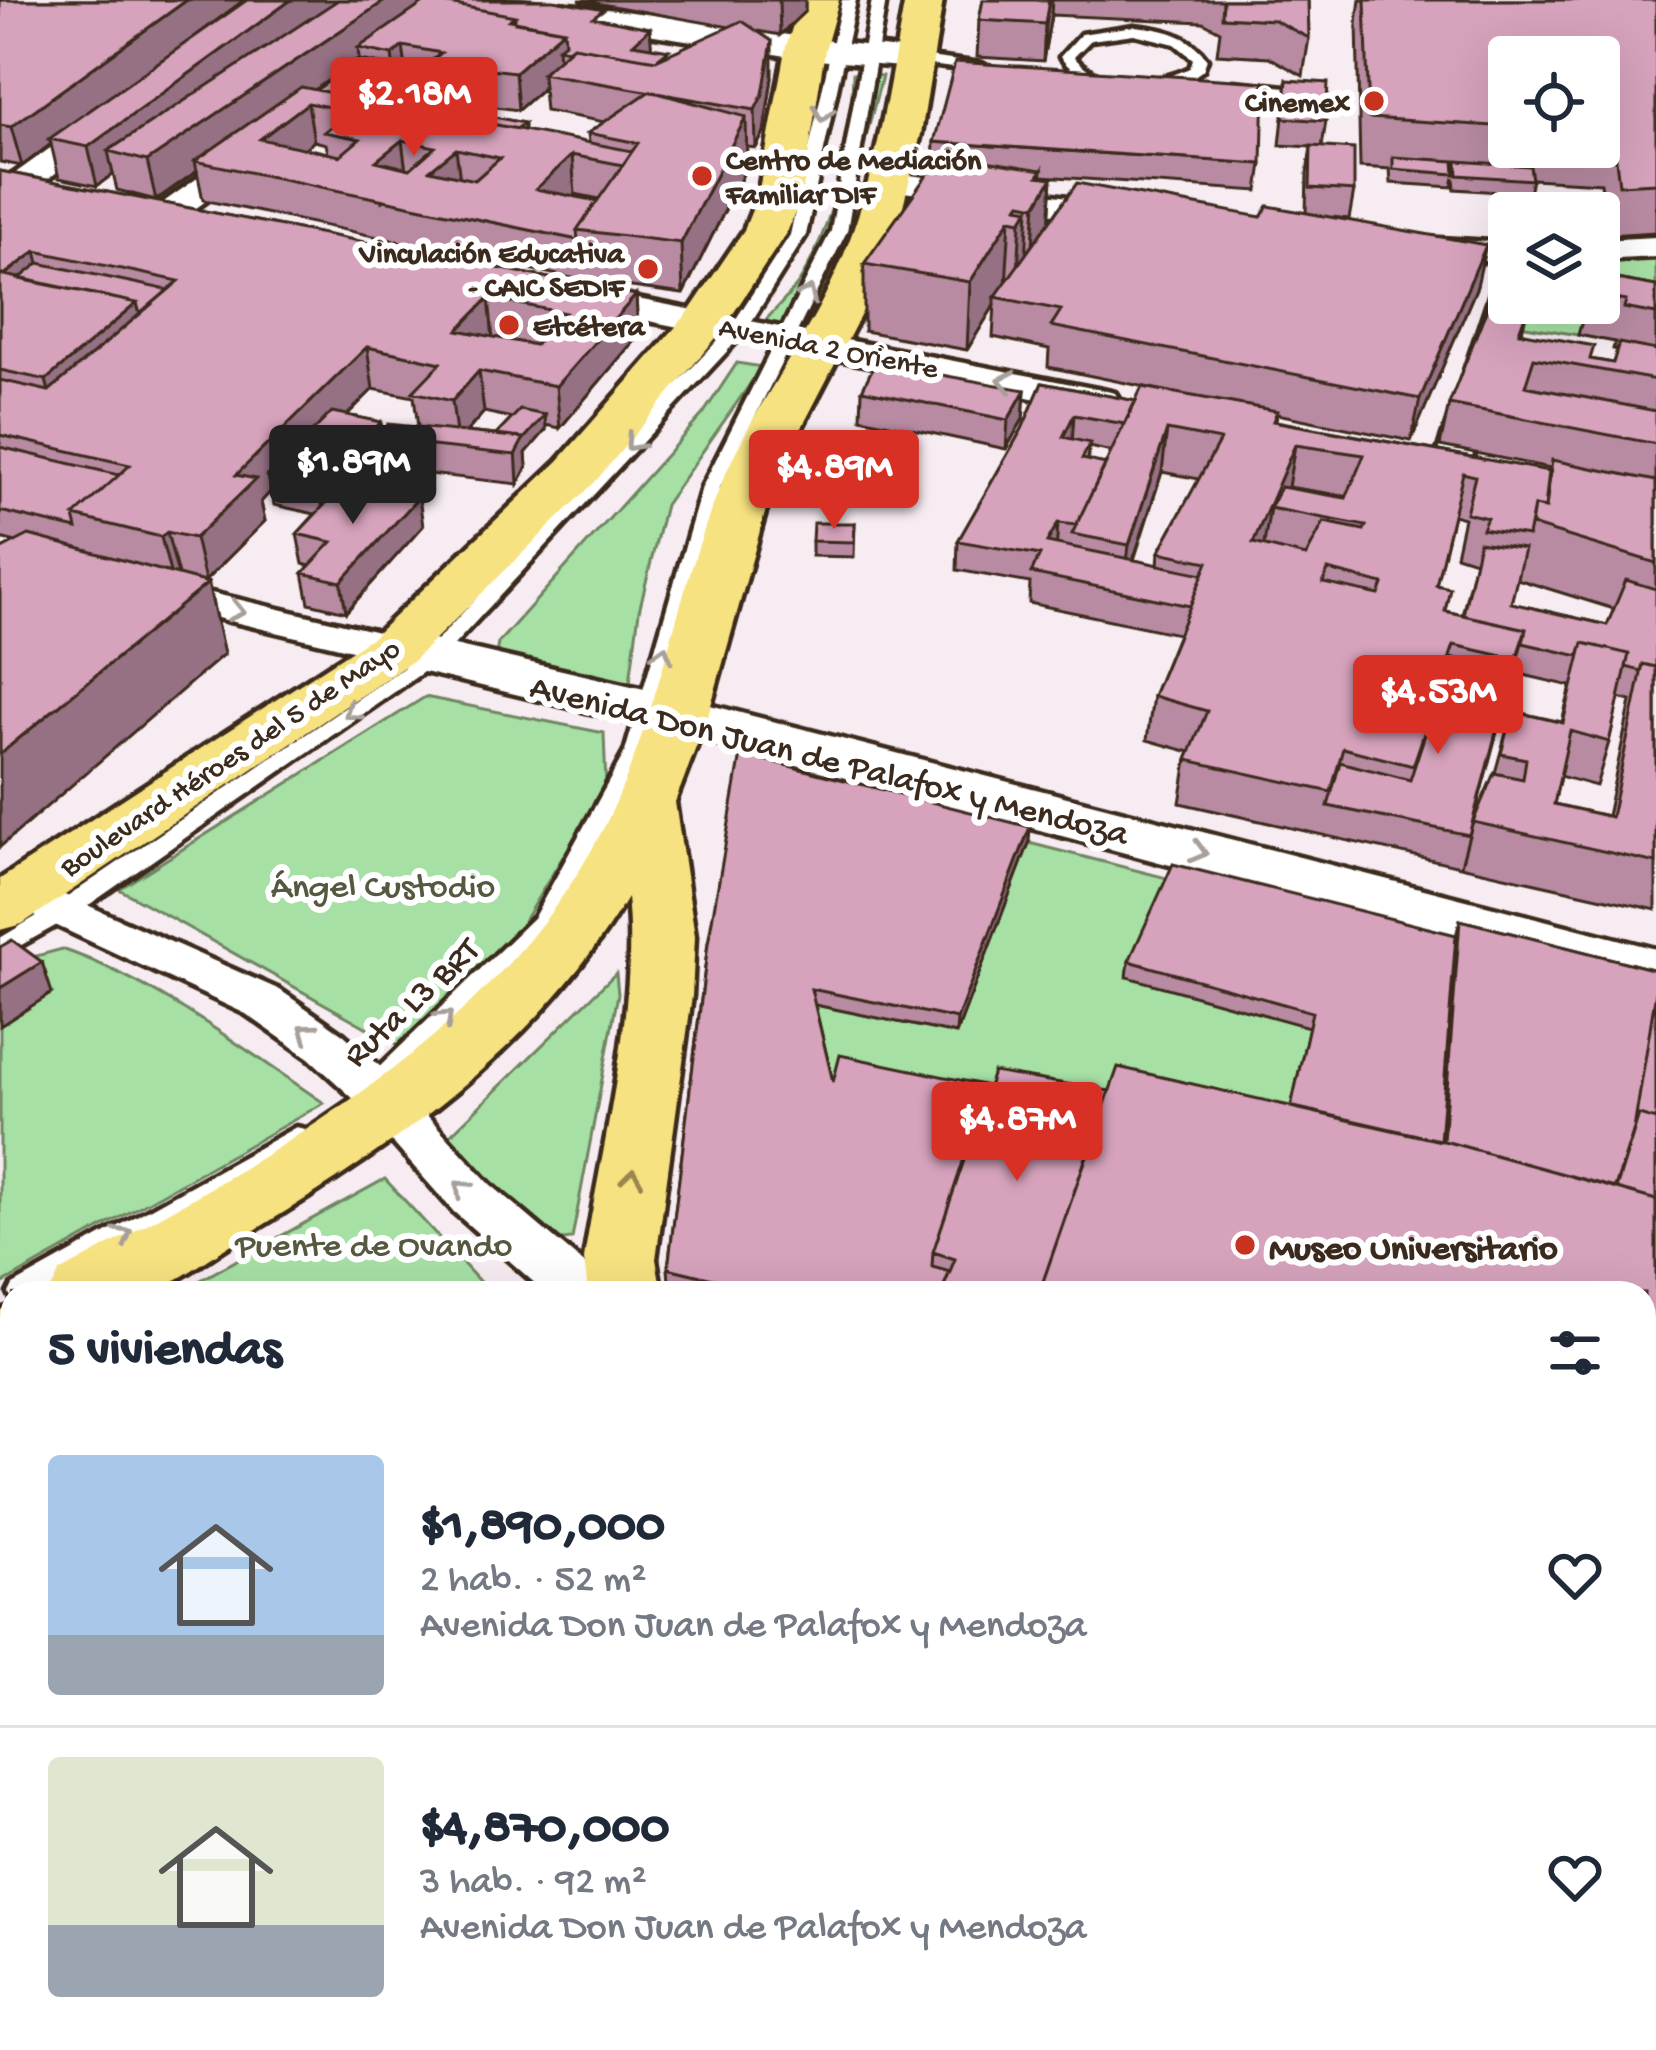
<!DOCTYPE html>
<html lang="es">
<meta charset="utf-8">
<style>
body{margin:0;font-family:"Gochi Hand",sans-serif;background:#f2f2f3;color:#1f2937;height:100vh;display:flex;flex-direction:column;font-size:45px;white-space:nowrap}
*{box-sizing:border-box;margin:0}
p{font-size:39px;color:#747a83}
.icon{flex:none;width:66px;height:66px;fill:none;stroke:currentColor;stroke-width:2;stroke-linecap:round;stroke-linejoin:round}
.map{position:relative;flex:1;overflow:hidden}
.side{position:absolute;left:0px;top:1281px;width:1656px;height:771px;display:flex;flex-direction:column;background:#fff;border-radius:36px 36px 0 0;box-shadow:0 12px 48px #0002}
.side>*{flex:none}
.tools{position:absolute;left:1488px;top:36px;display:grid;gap:24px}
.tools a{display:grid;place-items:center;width:132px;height:132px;border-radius:12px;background:#fff;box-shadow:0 12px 48px #0002;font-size:60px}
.price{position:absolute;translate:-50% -102px;padding:0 27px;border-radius:12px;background:#d93025;color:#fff;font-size:39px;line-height:78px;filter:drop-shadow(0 3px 6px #0008)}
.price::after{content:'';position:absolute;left:50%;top:72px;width:36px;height:27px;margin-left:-18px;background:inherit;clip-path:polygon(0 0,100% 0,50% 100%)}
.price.active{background:#222;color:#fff}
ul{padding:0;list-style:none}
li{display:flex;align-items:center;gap:36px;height:300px;padding:0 48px}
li+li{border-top:3px solid #e0e1e3}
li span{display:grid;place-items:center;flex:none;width:336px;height:240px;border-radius:12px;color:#555}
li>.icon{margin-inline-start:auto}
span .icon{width:144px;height:144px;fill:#fffc;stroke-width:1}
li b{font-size:51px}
h2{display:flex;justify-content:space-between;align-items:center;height:144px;padding:0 48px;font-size:51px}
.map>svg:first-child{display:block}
.green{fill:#a6e0a5;stroke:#708562;stroke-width:3}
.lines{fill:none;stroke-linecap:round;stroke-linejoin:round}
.lane-casing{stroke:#3b2a1e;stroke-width:9}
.street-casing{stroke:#3b2a1e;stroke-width:9}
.secondary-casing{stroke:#3b2a1e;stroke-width:9}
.primary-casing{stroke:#3b2a1e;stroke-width:9}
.path{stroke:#3b2a1e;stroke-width:9;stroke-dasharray:15 12;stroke-linecap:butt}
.lane{fill:#fff;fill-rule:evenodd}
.street{fill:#fff;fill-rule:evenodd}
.secondary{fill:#fff;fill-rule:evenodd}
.primary{fill:#f7e281;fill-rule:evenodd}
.wall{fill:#b88ba2;stroke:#3b2a1e;stroke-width:3;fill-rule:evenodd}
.shaded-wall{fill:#967184;stroke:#3b2a1e;stroke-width:3}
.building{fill:#d6a2bc;stroke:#3b2a1e;stroke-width:3;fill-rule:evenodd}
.oneway{stroke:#a79f9a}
.oneway2{stroke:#998650}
.poi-dot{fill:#c8321e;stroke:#fff;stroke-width:4.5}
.labels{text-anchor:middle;stroke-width:12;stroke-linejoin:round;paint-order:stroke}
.far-poi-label{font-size:30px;font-weight:bold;fill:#3b2a1e;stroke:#fff;text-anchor:end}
.far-street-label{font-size:30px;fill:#3b2a1e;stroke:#fff}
.street-label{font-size:36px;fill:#3b2a1e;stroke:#fff}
.park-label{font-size:36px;fill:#565840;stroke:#fff}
.poi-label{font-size:36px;font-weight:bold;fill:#3b2a1e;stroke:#fff;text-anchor:start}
</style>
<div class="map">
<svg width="1656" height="2050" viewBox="0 0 1656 2050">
<rect width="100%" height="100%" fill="#f7ecf2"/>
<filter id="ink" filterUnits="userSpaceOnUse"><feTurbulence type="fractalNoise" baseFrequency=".00833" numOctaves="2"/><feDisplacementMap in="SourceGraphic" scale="24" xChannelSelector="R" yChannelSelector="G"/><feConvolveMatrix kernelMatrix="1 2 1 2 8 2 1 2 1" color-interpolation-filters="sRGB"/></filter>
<g filter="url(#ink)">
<!-- green -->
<path class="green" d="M853,73L882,76L851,195L786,327L761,325C775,309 794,293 804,274C836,216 852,140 853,73Z
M1656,257V328L1585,316L1578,335L1502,322L1509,303H1599V259Z
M737,363L762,367L665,505L639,611L630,682L615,690L496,655L498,643L703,414Z
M425,697L604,733L606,786L505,952L405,1049L119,889Z
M1029,843L1171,879L1309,1027L1279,1162L833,1098L811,1004L956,1034Z
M62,949C157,982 241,1047 324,1103L0,1285V966Z
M616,973L618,994L572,1239L553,1241L443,1142Z
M385,1179L490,1293H177Z
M12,1383V1609L0,1612V1390Z
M12,1699V2040H522L517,2050H0V1701Z"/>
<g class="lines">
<defs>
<path id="lane" d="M842,0H856L806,235L745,332L439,661L73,916L0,957V938L57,904L425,653L732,325L790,235Z
M872,0H886L847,231L720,487L647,752L551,928L385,1091H367L364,1085L367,1079L534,917L625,752L702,487L831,231Z
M1134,26C1164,29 1189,34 1207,59L1203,70C1164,101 1091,97 1060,57L1081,34ZM1134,34L1175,44L1193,59L1190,68C1155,85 1101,89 1074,57L1091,40Z
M913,55L982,64L989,68L982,72L908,62V56Z
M1233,82L1318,90L1325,94L1318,98L1228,89L1226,86Z
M296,1127L305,1129L309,1136L305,1143L45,1293H12V1299L9,1293L13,1285Z"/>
<path id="street" d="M470,0C615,0 766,38 913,50L927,59L913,68L805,59L484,8Z
M106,113L117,116L121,122L117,128L11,206L0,208V184L95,116Z
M255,142L270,151L266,157L173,225H151L146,218L151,211L244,145Z
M888,172L1126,205L1142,215L1126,225L877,188L872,181Z
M1656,237V257L1599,260V240Z
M1422,238L1509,243V263L1411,255L1406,248Z
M1509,280V303H1521L1467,472L1462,480H1436L1431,472L1492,290Z
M576,287L1102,390L1115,393L1120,401L1115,409L1102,412L564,304L559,297L564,290Z
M151,579L408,639L414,648L408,657L394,660L137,599L131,591L137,583Z
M26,878L280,990L343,1034L390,1075L490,1184L601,1278L609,1293H546L454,1212L356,1101L309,1058L246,1014L10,904L3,893L10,882Z
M12,1612V1666L0,1668V1614Z
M1644,1616L1656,1619V1673L1644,1670Z
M1644,1825L1656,1827V1889L1644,1887Z
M571,2040H639L635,2050H567Z"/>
<path id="secondary" d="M394,631L679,697L1656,949V995L673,732L374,660L366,648L374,636Z"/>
<path id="primary" d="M801,0H839L825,50L802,195L788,230L721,332L594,483L414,660L22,924L0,930V879L374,636L558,461L688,313L744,230L758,195L785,50Z
M905,0H943L921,134L896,234L872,293L774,481L708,716L675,802L695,936L692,996L656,1259L662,1293H588L584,1259C601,1151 639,1004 627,898C539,1047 391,1149 245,1236C215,1253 183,1280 150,1292C127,1300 75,1293 49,1293L60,1272C267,1157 502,1039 610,815C661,708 677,589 723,480C755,404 807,340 840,264C876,181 888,89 905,0Z
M12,1306V1369L0,1373V1310Z"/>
</defs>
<!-- lane casing -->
<use href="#lane" class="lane-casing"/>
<!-- street casing -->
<use href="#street" class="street-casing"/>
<!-- secondary casing -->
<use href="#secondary" class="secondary-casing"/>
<!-- primary casing -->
<use href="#primary" class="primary-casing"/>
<!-- path -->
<path class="path" d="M0,1749L12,1747
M1644,1787L1656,1790"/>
<!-- lane -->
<use href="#lane" class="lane"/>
<!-- street -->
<use href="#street" class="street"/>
<!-- secondary -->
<use href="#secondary" class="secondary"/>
<!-- primary -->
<use href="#primary" class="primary"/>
</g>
<!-- wall -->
<path class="wall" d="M0,0H244L196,36L247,0H434L604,19L651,47L669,54L730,27L579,0H805V11L780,35L757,31L772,78L764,132L756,148L747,147V166L683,294L581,280L203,200L197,171L156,200L117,190L113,174L97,186L59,178L51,144L22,166L0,162ZM543,88L545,111L605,122L588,133L589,143L524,131V123L476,114L482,109L481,105L518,110ZM314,141L326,144L328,153L305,148ZM575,194L599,199L597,201L573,196Z
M983,0H1308L1309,38L1303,76L1269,57L1217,54L1220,31L1203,22L1051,15L1043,61L977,57L979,20Z
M1360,0H1656V232L1607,235L1601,183L1532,179L1529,194L1455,189L1454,177L1452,187L1391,183L1390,169L1360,167L1357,21ZM1509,57H1599V147H1509Z
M1287,80L1326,121L1322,147L1354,191L1349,219L1332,217L1477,286L1411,441L1277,414L1276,421L1549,471L1550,468L1440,446L1449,404L1527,310L1522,332L1590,359L1613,363L1617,350L1613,349L1615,342L1578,335L1587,303H1599V276L1656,286V910L1180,803L1187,760L1190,752L1147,740L1153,696L1178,634L1029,603L1030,583L957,570L958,541L1022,429L1042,383L1136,401L1170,392L1048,367L1049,349L993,337L995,304L967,350L864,331V264L933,167L934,142L1262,164L1258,191L1042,176L1052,178L1049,222L1261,217L1306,213L1307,173L1311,147L1280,145ZM1089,447L1112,452L1106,464L1088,461ZM1162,472L1199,479L1159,552L1158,565L1134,560ZM1288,487L1346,496V498ZM1453,515L1464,518L1456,555L1475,561L1462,615L1445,611L1436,585ZM1517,579L1614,609L1607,625L1511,603ZM1515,673L1571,686L1562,722L1512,711L1495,773L1473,821L1505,702ZM1619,698L1631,701L1607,816L1554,804L1560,776L1596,786L1609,742Z
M0,171L636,295L638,336L560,428L546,425V430L526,453L527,467L518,484L383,469L381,456L356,483L423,526L346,612L309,603L303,573L310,566L303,564L297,534L315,514L274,505L271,491L261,502L265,521L205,581L208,583L224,654L4,548L16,542L0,538ZM373,389L414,397L418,427L382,433L381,422L347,415ZM484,412L512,418L496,435L467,432Z
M862,390H1025L1023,419L1006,449L861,418Z
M855,523L854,557L812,556V541Z
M1029,843L956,1034L815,1005L833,1082L1109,1091L1291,1107L1309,1027L1127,977L1129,961L1456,936L1460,920L1656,970V1525L1644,1522V1293H709L669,1283L668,1268L708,943Z"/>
<!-- shaded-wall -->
<path class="shaded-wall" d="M187,0H244L56,140L49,139L51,144L22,166L11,127Z
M291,0H347L108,151L113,174L97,186L88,147Z
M386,0H434L435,7L358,48L359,59L209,163L195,161L197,171L156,200L147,161Z
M779,0H805V11L780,35Z
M1049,0H1052L1051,15L1043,61L1045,24Z
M650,28L652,53L633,44Z
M564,30L566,49L558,48L560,74L542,73L543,88L518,110L515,72Z
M772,41V78L764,132L756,148L755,110Z
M403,46L408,84L396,86L392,55Z
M479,82L482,109L457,129L448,108Z
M384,84L388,110L367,96Z
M308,103L314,141L270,176L260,139Z
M746,117L747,166L683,294L681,243Z
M402,140L407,179L382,201L376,161Z
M456,149L461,188L430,170Z
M572,155L575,194L540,228L536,189Z
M1042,170L1040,198L1052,178L1048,244L1031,272L1038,176Z
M1029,209L1025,275L1017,288L1021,221Z
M1010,219L1006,286L995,297V304L967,350L970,282Z
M1486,245L1477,286L1411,441L1420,399Z
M36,251L46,291L0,279Z
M636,295L638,336L560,428L556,386Z
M489,298L493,339L458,330Z
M137,303L143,327L60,433L46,380Z
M367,347L373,389L283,479L268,476L271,491L261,502L265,521L205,581L195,538L236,475Z
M479,371L484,412L457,442L452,401Z
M1025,390L1023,419L1006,449L1008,420Z
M545,415L546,430L526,453L527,467L518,484L516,448Z
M1074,415L1072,444L1063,437Z
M381,422L384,441L378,440L381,456L324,516L319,487Z
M1167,430L1162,472L1124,588L1129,545Z
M1295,445L1288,487L1279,510L1270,508L1264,544L1246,586L1253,543Z
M419,497L423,526L346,612L341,582Z
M1058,523L1056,553L1047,542Z
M167,532L178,575L172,580L161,537Z
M208,583L224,654L0,847V754Z
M1526,629L1505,702L1461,865L1516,659Z
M1030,827L1029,843L956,1034L957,1019Z
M42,962L52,993L0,1026V988Z
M353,2040H381L377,2050H349Z"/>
<!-- building -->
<path class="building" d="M0,0H187L11,127L0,125Z
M247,0H291L88,147L49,139Z
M338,0H386L147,161L108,151Z
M428,0L515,16L509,20L564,30L515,72L430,62L441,53L403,46L392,55L358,48Z
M448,0H554L604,9L593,17L650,28L633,44L669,50L656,60L573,46L568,50L558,48L565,42L564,30L515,22V16L443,3Z
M983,0H1049L1045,24L979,20Z
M1223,0H1308L1309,38L1274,20L1222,17Z
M1365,0H1656V183L1619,185L1613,134L1599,133V57H1509V127L1369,118Z
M742,21L772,41L763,94L755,110L542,73L573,46L656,60Z
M359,60L479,82L448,108L524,123L517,129L316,90ZM384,84L436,94L420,107L367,96Z
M955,62L1264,82L1262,164L934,142Z
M1287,80L1328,83L1326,121L1284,118Z
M301,87L632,151L623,165L572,155L536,189L597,201L577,230L578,240L195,161ZM308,103L351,111L324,132L360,139L340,156L260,139ZM402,140L435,147L410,169L376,161ZM456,149L500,158L475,180L430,170Z
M650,91L746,117L681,243L577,230L638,143L588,133Z
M1311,146L1354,149V191L1310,188Z
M942,154L1042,170L1038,176L1052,178L1036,206L1021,203L1018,207L1029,209L1021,221L1010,219L970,282L864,264Z
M1393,157L1454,161L1455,174L1393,169Z
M1457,161L1530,166L1532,180L1458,175Z
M0,171L636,295L556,386L479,371L452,401L413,392L441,363L367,347L236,475L256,479L195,538L167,532L161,537L74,516L130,465L0,435V380L49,391L179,281L36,251L4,275L0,274ZM489,298L565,313L535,345L458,330Z
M1077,183L1261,217L1268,206L1486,245L1420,399L1051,326L1061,310L995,297Z
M39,263L168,290L140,314L137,303L19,279Z
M0,274L137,303L46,380L0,370Z
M1599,276L1656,286V314L1624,308L1626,301L1599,296Z
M1489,303L1527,310L1519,332L1594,346L1590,359L1613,363L1619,343L1656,350V380L1534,358L1525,386L1656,411V444L1449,404Z
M875,363L1025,390L1008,420L862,390Z
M1042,383L1136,401L1125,424L1074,415L1063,437L1090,443L1082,459L1106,464L1076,525L1058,523L1047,542L1203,574L1190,606L1031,573L1040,555L958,541L1022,429Z
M1142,387L1277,411L1273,421L1549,471L1545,508L1534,506L1528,536L1482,529L1487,518L1466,513L1475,476L1463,473L1436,585L1450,588L1445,611L1526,629L1516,659L1454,645L1413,766L1343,748L1331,792L1187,760L1207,711L1153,696L1208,562L1159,552L1220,440L1167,430L1129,545L1072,534ZM1295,445L1364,455L1346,498L1281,487L1270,508L1366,526L1364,530L1324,522L1306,556L1253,543ZM1328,570L1383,584L1379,595L1323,583Z
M520,410L545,415L523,440L524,438L496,435Z
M332,412L381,422L319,487L268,476Z
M388,424L524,438L515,455L378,440Z
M0,447L119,475L74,516L77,529L0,511Z
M1552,460L1656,481V563L1531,525L1534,506L1546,508Z
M347,481L419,497L341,582L303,573L332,542L297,534Z
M813,523H855L854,542L812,541Z
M29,535L208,583L0,754V550Z
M1479,542L1524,549L1511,603L1607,625L1626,580L1656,589V667L1643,664L1641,671L1626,667L1629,654L1583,643L1579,656L1523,643L1526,629L1463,615Z
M1583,643L1629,654L1609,742L1570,731L1554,804L1611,817L1643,664L1656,667V863L1473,822L1494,773L1523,779L1526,759L1501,754L1512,711L1563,723Z
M1450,658L1512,672L1469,835L1328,806L1340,762L1410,780Z
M741,754L1030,827L957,1019L811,989L833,1082L840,1055L989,1086L933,1252L932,1267L950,1272L941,1293H770L668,1268L708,943Z
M1173,864L1456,935L1440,1141L1291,1107L1312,1012L1129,961Z
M1460,920L1656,970V991L1634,1129L1615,1188L1443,1141Z
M12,940L42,962L0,988V947Z
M1656,991V1120L1639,1115L1634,1129Z
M1118,1067L1448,1142L1656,1200V1467L1644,1464V1293H1039Z
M993,1072L1109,1091L1039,1293H941L955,1259L933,1252Z
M1639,1115L1656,1120V1200L1616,1189Z
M1644,1953L1656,1956V2050H1403L1405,2040H1644Z
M244,2040H353L349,2050H239Z
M736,2040H1212L1210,2050H732Z
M1212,2040H1291L1290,2050H1210Z
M1293,2040H1402L1400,2050H1292Z"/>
<!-- one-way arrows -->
<defs><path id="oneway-chevron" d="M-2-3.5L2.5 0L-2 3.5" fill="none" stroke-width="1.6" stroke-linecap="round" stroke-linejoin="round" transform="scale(3)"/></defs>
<g class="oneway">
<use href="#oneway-chevron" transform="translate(823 114) rotate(102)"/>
<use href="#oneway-chevron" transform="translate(808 294) rotate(-64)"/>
<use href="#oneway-chevron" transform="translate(1006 381) rotate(-168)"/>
<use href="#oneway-chevron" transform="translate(633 443) rotate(132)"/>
<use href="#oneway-chevron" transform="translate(237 611) rotate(13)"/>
<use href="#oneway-chevron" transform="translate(663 654) rotate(-74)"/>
<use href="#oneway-chevron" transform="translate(352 712) rotate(145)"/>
<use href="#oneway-chevron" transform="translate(1199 852) rotate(15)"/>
<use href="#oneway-chevron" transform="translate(445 1018) rotate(-44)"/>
<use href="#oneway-chevron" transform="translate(307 1031) rotate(-144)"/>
<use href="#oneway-chevron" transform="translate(462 1188) rotate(-136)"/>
<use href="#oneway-chevron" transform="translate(124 1235) rotate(-30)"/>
</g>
<use class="oneway2" href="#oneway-chevron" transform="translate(632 1177) rotate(-82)"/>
</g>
<!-- markers -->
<g class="poi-dot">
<circle cx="1374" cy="101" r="12"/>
<circle cx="702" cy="176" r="12"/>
<circle cx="648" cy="269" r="12"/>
<circle cx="509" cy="325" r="12"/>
<circle cx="1245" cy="1245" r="12"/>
</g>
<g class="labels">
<!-- far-poi labels -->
<g class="far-poi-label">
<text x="1350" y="111">Cinemex</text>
<text x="726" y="169" text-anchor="start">Centro de Mediación<tspan x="726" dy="34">Familiar DIF</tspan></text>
<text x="624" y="262">Vinculación Educativa<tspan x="624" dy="34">- CAIC SEDIF</tspan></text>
<text x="533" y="335" text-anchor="start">Etcétera</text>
</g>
<!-- far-street labels -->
<g class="far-street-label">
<text transform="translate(829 346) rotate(11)" y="10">Avenida 2 Oriente</text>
<text transform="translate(229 756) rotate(-34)" y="10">Boulevard Héroes del 5 de Mayo</text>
</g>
<!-- street labels -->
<g class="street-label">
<text transform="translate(830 757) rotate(14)" y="13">Avenida Don Juan de Palafox y Mendoza</text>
<text transform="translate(409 1000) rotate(-43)" y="13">Ruta L3 BRT</text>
</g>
<!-- park labels -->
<g class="park-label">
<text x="383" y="896">Ángel Custodio</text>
<text x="374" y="1255">Puente de Ovando</text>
</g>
<!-- poi labels -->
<g class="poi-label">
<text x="1269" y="1258">Museo Universitario</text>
</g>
</g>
</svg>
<div class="tools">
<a><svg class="icon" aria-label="locate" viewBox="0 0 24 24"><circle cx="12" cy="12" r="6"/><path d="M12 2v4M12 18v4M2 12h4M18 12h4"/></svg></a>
<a><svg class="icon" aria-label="layers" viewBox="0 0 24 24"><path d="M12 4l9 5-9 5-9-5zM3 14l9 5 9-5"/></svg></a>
</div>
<b class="price" style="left:414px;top:159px">$2.18M</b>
<b class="price active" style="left:353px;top:527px">$1.89M</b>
<b class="price" style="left:834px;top:532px">$4.89M</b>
<b class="price" style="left:1438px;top:757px">$4.53M</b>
<b class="price" style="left:1017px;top:1184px">$4.87M</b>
<section class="side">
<h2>5 viviendas<svg class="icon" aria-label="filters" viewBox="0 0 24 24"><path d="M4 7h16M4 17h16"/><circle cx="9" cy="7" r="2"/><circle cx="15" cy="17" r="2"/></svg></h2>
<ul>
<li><span style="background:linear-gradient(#a9c7e8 75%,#9aa5b1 0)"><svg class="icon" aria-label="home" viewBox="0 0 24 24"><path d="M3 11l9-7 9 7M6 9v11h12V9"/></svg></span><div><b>$1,890,000</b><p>2 hab. · 52 m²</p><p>Avenida Don Juan de Palafox y Mendoza</p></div><svg class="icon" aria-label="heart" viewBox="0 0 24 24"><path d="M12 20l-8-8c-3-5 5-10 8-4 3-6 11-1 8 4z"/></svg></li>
<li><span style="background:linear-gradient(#dfe7d0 70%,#9aa5b1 0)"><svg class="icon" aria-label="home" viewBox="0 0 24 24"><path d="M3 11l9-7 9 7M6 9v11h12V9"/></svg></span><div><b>$4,870,000</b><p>3 hab. · 92 m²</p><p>Avenida Don Juan de Palafox y Mendoza</p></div><svg class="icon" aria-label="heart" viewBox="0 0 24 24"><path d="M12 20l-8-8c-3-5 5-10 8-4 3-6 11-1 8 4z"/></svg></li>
</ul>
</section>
</div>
